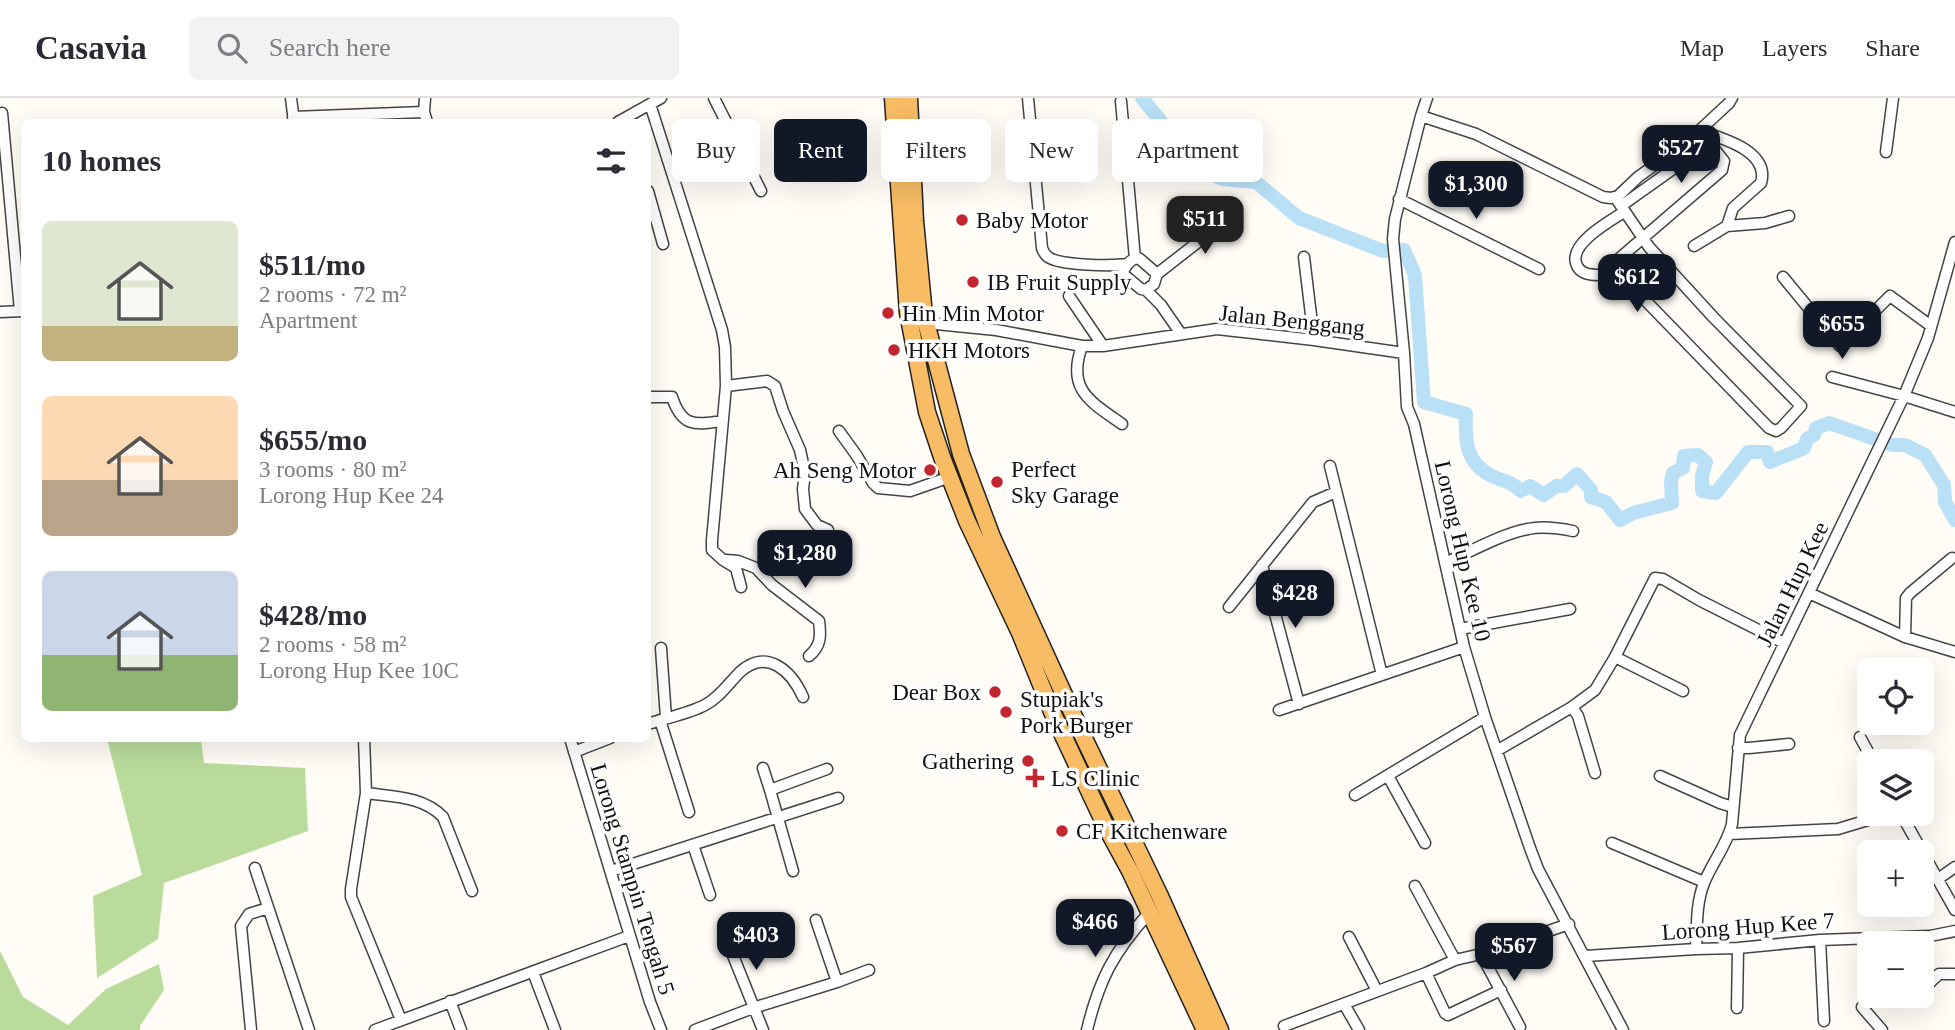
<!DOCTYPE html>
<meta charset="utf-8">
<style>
body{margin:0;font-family:"Times New Roman",serif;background:#f2f2f3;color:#2b2b33;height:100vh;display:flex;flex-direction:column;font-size:26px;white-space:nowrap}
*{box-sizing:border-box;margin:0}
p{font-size:23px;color:#7c7c81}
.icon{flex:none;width:38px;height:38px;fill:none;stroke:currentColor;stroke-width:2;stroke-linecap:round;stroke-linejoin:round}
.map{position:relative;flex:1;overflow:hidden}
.panel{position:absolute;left:21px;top:21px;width:630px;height:623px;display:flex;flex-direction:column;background:#fff;border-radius:10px;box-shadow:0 7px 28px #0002}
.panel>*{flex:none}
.hud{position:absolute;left:672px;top:21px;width:665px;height:63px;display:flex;gap:14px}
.buttons{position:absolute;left:1857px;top:560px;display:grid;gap:14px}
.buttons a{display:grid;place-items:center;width:77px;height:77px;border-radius:10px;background:#fff;box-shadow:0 7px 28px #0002;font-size:35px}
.price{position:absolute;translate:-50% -60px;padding:0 16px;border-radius:14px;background:#111827;color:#fff;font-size:23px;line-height:46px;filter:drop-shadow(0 2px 4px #0008)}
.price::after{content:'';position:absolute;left:50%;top:42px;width:21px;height:16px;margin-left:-10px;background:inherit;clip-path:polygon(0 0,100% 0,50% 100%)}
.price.active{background:#222;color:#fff}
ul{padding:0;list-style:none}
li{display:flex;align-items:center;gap:21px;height:175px;padding:0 21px}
li span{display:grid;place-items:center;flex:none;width:196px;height:140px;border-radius:10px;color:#555}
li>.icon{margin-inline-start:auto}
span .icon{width:84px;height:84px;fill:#fffc;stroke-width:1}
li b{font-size:30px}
h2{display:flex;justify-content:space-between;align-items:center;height:84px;padding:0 21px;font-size:30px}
.tag{padding:0 24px;border-radius:10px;background:#fff;box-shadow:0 7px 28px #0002;font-size:24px;line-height:63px}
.tag.active{background:#111827;color:#fff}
header{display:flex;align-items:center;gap:42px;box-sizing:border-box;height:98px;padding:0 35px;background:#fff;border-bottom:2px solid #e1e1e2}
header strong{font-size:33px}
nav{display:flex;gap:38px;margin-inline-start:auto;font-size:24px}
.search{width:490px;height:63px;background:#f2f2f3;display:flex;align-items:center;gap:18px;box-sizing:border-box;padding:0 24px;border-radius:10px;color:#7c7c81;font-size:26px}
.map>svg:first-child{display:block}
.forest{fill:#b9dc9c}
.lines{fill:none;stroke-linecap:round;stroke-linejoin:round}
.river{stroke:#b9e0f7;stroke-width:14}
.minor-casing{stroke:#444;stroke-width:13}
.trunk-casing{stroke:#222;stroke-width:19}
.minor{stroke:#fff;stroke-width:10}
.trunk{stroke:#f7bc64;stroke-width:16}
.poi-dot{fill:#c4262e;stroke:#fff;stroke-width:2.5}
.labels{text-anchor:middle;stroke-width:7;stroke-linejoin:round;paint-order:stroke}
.poi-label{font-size:23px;fill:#111;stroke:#fff;text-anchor:start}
.street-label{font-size:23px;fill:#111;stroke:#fff}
</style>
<header>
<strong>Casavia</strong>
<div class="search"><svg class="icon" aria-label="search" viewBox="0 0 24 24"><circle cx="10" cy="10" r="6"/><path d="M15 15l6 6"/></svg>Search here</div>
<nav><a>Map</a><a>Layers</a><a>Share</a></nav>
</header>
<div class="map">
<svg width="1955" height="932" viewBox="0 0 1955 932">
<rect width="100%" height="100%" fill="#fffdf5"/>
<!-- forest -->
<path class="forest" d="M107,641H201L204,665L305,670L308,733L164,785L158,841L97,880L93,798L142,777Z
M0,853L23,899L68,927L106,891L159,866L164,892L140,928V932H0Z"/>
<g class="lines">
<!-- river -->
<path class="river" d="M1142,0L1199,70L1222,81L1256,84L1299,120L1383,153L1404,152L1415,177L1424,304L1466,316C1465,342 1465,365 1492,378C1505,384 1509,382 1521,393L1530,388L1544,397L1556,388H1564L1577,376L1591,392V399L1606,404L1620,422L1633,415L1672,405L1671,383L1673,375L1683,370L1684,358L1698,357L1706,364L1702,378V393L1716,395L1748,354H1767L1770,364L1804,350L1807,341L1814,337L1816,330L1829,325L1892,347H1905L1925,357L1944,387L1945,404L1955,422"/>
<defs>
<path id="minor" d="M291,0L294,24
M425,0L424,14L427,24
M714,0L761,93
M1028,0L1042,150C1044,155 1044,156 1048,159C1061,168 1112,168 1128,166
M1121,3L1135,161
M650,6L722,232L725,249L726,288L712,442V452L723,462L736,470L741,489
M2,15L20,213
M1421,18L1427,0
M293,19L424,14
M618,24L661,0
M1886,54L1893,0
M648,93L663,146
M1399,101L1539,171
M1621,108L1704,49L1712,48L1724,63L1722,72L1600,177C1590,177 1579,176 1576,165C1570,145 1610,123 1624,114
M1727,128L1765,125L1789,118
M1694,148L1727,128L1733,110L1761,85C1770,53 1722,40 1700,33
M1304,159L1314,242
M1138,160L1141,162L1157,176L1154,186L1146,192L1141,191L1123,176C1124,169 1130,161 1138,160Z
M1612,168L1769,330L1776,333L1781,330L1801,308L1714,220L1649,149L1615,99
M1157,176L1234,116
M1783,179L1840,248L1890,198L1931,228
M1146,192L1161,207L1181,236
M1069,198L1103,248
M0,214L24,213
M926,225L996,232L1082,248H1103L1217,231L1314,242L1404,255
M1082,248C1066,292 1091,304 1122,326
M1832,279L1904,298L1955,314
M726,288L767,283L775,288L783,313L800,352L805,375L803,391L805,411L817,427L828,432
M648,299H672C682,329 694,327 722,323
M839,333L857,358L873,385L878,390L910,393L950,379
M1330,368L1382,577
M726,462L738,463L756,470L772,487L819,523C821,538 821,548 809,558
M1445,465C1470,454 1501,436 1528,431C1542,428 1558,430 1573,433
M1262,467L1299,606
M1809,495L1905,539L1955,554
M1229,509L1313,404L1336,394
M1460,531L1570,511
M1905,539L1906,500L1910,495L1952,460
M661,550L666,620
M1615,559L1683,593
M1572,609L1578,618L1595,675
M1279,612L1464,549
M660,622L689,714
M648,626C665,620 688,616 705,607C719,600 729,585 740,574C767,549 792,574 803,599
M1860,639L1873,663
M364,640L366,695L351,791V799L401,922
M570,640L650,904L661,932
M1738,650H1749L1789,646
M1498,652L1572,609L1595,592L1615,559L1655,480L1663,481L1699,502L1784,545
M574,654L610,640
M763,670L770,692
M1388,678L1425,745
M1660,678L1720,705L1733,709
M366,695C394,699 423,698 443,719L472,793
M1355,697L1485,619
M1901,716L1955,812
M1729,736L1838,731L1888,716
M1612,745L1704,784
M693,747L710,797
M255,770L309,932
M611,773L838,700
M793,773L770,692L827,671
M1938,781L1955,769
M1415,788L1455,862
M816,822L837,884
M1349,839L1377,893
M1820,842L1824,923
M730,850L763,932
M1696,851C1697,829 1696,805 1704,785C1712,765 1727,747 1732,726L1740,637L1904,298L1928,240L1955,144
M1481,856L1520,929
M1585,858L1696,851L1738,850L1820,842L1930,838L1955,833
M533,874L555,932
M1426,875L1445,915L1448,917L1501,892
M1923,891L1939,876H1955
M450,903L461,932
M1344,906L1359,932
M1862,909L1882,932
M1737,910L1738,850
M1284,928L1426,875L1455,862L1481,856L1569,826
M251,932L241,828L249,816L268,810
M375,932L629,838
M695,932L753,910L837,884L869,872
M1087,932C1099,882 1114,853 1149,815
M1623,932L1538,771L1530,750L1485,619L1464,549L1414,326L1407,309L1404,255L1393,141L1395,121L1421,18L1476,36L1603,99L1611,100L1618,98L1638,79L1687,44L1729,5L1732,0"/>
<path id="trunk" d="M893,0L908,215L927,314L943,362L967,423L1020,535L1053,616L1106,729L1130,773L1205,932
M909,0L915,123L924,217L961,356L992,439L1082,636L1159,796L1220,932"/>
</defs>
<!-- minor casing -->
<use href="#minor" class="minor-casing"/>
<!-- trunk casing -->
<use href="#trunk" class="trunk-casing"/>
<!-- minor -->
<use href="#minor" class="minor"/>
<!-- trunk -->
<use href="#trunk" class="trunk"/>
</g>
<!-- markers -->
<g class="poi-dot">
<circle cx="962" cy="122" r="7"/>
<circle cx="973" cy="184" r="7"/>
<circle cx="888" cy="215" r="7"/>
<circle cx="894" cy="252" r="7"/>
<circle cx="930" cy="372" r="7"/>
<circle cx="997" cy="384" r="7"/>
<circle cx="995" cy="594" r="7"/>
<circle cx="1006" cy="614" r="7"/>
<circle cx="1028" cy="663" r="7"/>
<path d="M1031.5 669.5h7v7h7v7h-7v7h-7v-7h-7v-7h7z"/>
<circle cx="1062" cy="733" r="7"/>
</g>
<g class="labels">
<!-- poi labels -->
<g class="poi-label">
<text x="976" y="130">Baby Motor</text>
<text x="987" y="192">IB Fruit Supply</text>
<text x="902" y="223">Hin Min Motor</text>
<text x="908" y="260">HKH Motors</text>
<text x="1011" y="379">Perfect<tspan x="1011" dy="26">Sky Garage</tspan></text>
<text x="916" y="380" text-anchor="end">Ah Seng Motor</text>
<text x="981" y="602" text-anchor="end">Dear Box</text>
<text x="1020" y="609">Stupiak's<tspan x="1020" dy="26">Pork Burger</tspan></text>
<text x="1014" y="671" text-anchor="end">Gathering</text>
<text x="1051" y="688">LS Clinic</text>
<text x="1076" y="741">CF Kitchenware</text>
</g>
<!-- street labels -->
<g class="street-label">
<text transform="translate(1292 222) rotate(6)" y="8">Jalan Benggang</text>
<text transform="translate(1463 453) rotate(77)" y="8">Lorong Hup Kee 10</text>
<text transform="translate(1792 486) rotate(-64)" y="8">Jalan Hup Kee</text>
<text transform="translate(633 781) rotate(73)" y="8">Lorong Stampin Tengah 5</text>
<text transform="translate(1748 828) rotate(-4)" y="8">Lorong Hup Kee 7</text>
</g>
</g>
</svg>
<div class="buttons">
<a><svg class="icon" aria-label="locate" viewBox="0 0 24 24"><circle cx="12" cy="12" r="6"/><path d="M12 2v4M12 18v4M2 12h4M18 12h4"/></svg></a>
<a><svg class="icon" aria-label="layers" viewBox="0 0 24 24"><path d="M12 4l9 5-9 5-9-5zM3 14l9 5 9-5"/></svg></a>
<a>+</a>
<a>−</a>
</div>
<b class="price" style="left:1681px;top:87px">$527</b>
<b class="price" style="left:1476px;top:123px">$1,300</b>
<b class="price active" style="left:1205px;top:158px">$511</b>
<b class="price" style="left:1637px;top:216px">$612</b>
<b class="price" style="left:1842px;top:263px">$655</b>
<b class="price" style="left:805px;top:492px">$1,280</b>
<b class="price" style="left:1295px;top:532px">$428</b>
<b class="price" style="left:1095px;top:861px">$466</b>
<b class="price" style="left:756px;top:874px">$403</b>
<b class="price" style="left:1514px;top:885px">$567</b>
<div class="hud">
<a class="tag">Buy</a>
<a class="tag active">Rent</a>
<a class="tag">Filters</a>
<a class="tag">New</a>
<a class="tag">Apartment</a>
</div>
<section class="panel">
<h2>10 homes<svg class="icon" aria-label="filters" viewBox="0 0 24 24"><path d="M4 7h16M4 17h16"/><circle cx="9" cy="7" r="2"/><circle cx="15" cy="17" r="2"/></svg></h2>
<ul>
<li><span style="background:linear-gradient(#dfe7d0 75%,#c2b280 0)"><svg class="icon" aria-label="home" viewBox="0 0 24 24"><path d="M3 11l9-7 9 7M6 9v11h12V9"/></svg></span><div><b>$511/mo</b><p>2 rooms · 72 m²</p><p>Apartment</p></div></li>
<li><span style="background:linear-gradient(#ffd9b3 60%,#b9a48a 0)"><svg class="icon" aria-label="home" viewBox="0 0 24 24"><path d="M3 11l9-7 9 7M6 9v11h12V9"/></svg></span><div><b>$655/mo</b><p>3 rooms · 80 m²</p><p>Lorong Hup Kee 24</p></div></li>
<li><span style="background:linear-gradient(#c9d6e8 60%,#8fb573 0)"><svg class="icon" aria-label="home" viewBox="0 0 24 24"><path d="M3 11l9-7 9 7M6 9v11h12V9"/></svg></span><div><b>$428/mo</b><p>2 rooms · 58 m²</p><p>Lorong Hup Kee 10C</p></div></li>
</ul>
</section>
</div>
